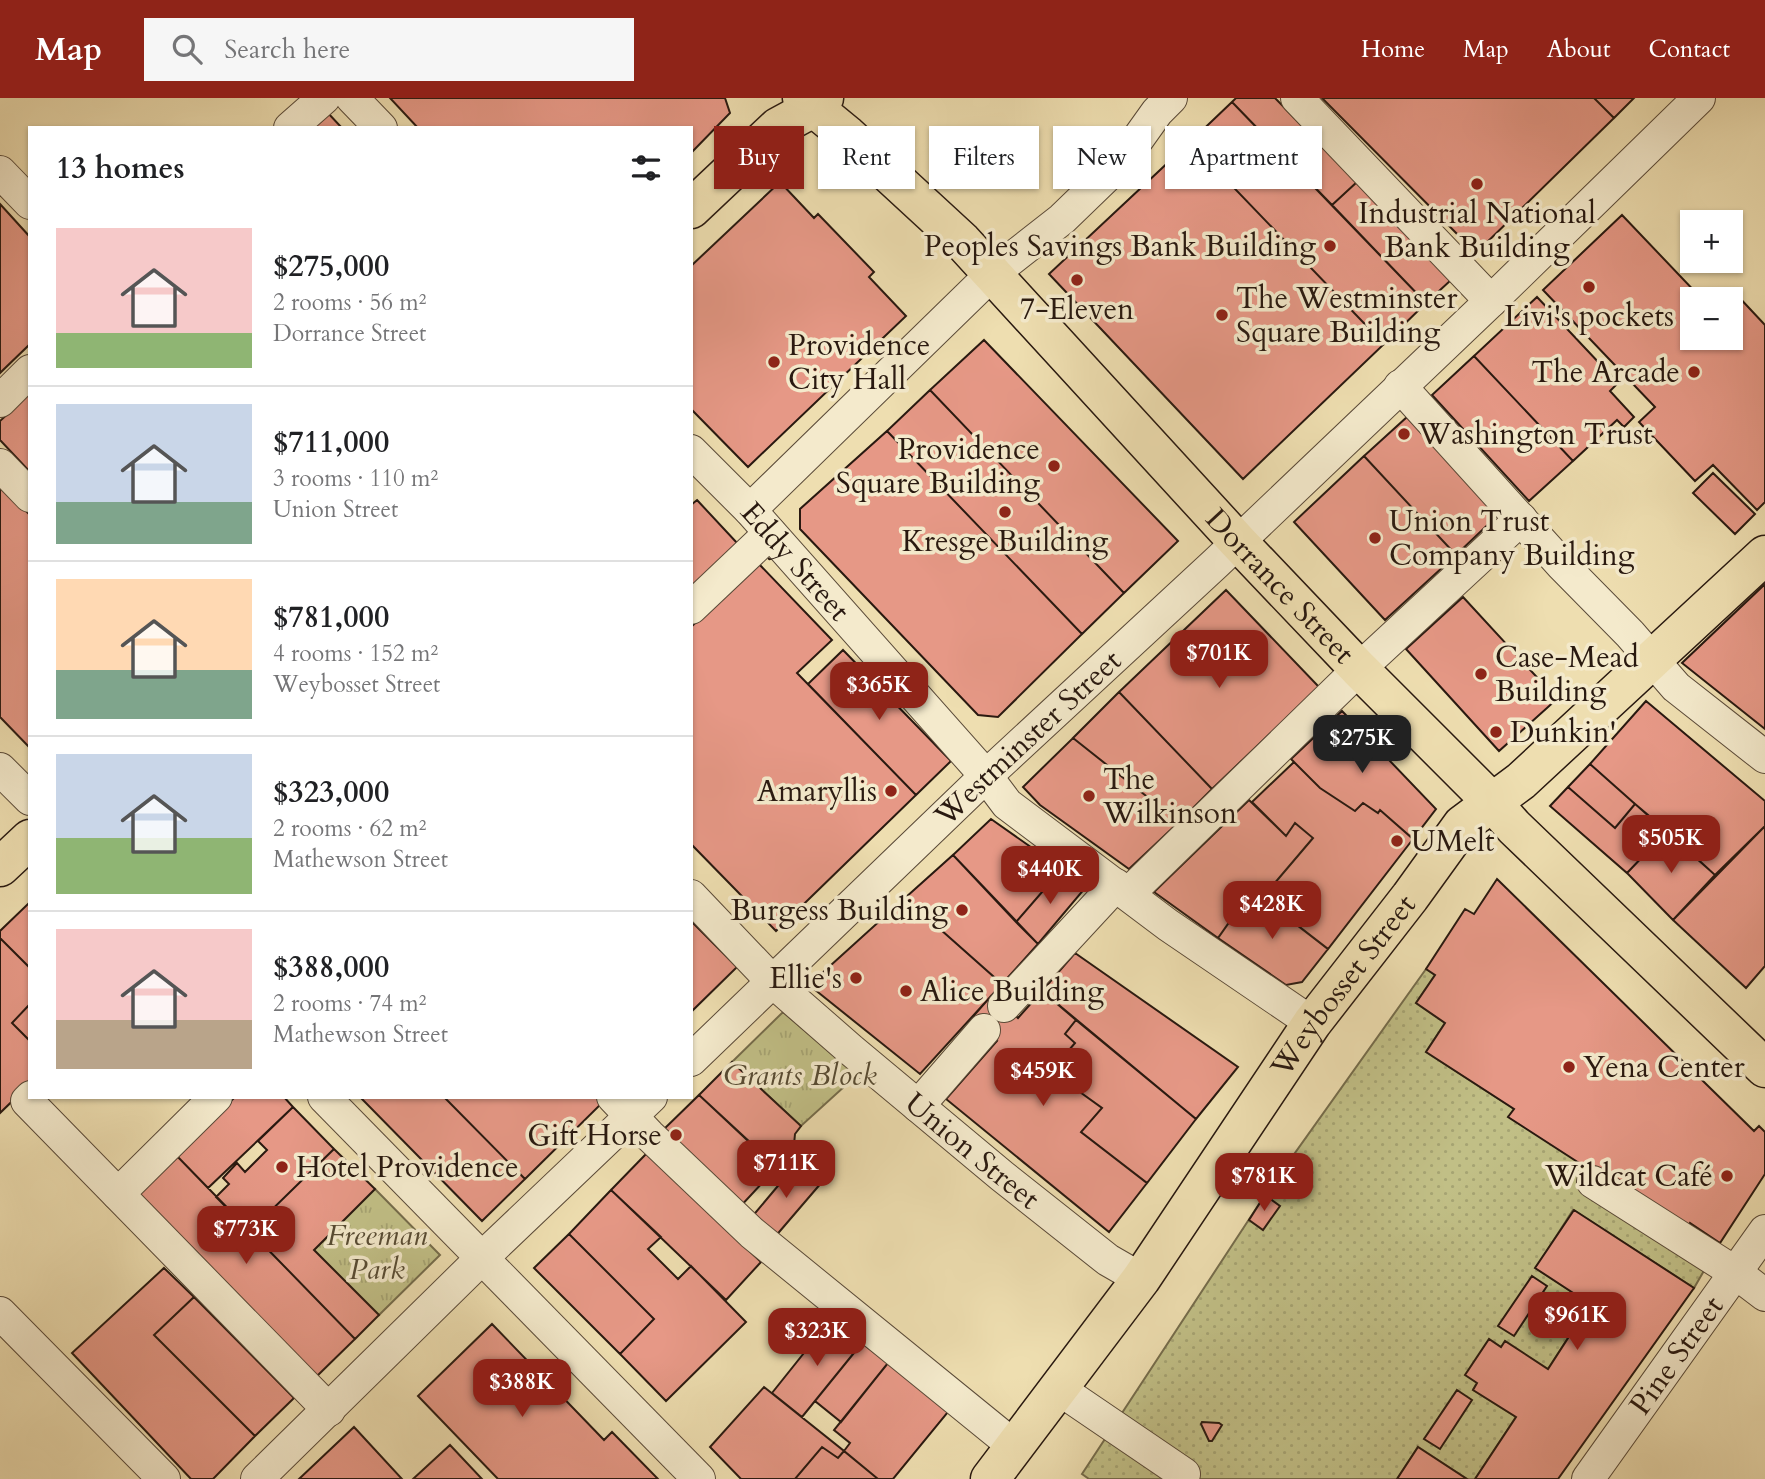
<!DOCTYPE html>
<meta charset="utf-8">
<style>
body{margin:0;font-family:Cardo,serif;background:#f6f6f6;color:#202124;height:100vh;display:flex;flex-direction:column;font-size:26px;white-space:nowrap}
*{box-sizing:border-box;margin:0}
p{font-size:23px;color:#757577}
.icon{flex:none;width:38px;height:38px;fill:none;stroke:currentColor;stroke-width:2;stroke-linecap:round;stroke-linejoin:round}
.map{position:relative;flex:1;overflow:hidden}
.sheet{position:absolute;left:28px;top:28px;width:665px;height:973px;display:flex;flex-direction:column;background:#fff;border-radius:0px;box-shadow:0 2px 5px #0004}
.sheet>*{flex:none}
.hud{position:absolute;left:714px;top:28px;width:665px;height:63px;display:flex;gap:14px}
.tools{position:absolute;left:1680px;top:112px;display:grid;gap:14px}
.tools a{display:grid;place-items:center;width:63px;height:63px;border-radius:0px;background:#fff;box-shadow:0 2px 5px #0004;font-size:35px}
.price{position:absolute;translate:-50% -60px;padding:0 16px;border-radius:14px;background:#8f2418;color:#fff;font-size:23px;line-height:46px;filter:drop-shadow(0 2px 4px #0008)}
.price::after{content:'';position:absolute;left:50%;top:42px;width:21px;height:16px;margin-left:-10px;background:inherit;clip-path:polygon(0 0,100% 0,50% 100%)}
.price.active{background:#222;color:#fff}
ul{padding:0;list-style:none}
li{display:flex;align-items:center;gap:21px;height:175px;padding:0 28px}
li+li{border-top:2px solid #e0e0e0}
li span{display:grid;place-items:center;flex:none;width:196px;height:140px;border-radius:0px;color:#555}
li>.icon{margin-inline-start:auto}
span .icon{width:84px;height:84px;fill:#fffc;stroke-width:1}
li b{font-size:30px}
h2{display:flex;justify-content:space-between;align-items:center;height:84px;padding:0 28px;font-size:30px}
.pill{padding:0 24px;border-radius:0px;background:#fff;box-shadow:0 2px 5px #0004;font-size:24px;line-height:63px}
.pill.active{background:#8f2418;color:#fff}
header{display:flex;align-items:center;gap:42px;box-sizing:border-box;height:98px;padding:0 35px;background:#8f2418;color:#fff}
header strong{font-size:33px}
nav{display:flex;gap:38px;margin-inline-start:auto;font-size:24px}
.search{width:490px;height:63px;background:#f6f6f6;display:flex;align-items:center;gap:18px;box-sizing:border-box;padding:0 24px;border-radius:0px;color:#757577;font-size:26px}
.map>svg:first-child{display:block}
.grass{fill:url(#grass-dots);stroke:#756c4b;stroke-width:2}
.park{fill:url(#park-tufts);stroke:#756c4b;stroke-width:2}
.building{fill:#e69886;stroke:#291910;stroke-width:2}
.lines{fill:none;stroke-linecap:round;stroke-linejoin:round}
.minor-casing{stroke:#5a4a38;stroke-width:34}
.major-casing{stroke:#291910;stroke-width:41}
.minor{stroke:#f4eacc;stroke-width:32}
.major{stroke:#eedeb0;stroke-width:38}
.poi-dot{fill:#8f2418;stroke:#f4eacc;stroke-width:2.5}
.labels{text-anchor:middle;stroke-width:7;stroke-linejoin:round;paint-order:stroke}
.poi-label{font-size:30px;fill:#291910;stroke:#f4eacc;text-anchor:start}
.street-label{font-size:30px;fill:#291910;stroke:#f4eacc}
.park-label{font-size:30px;font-style:italic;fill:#574b33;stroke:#f4eacc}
</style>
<header>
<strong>Map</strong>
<div class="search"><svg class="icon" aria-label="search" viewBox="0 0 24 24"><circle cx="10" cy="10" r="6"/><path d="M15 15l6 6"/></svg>Search here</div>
<nav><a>Home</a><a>Map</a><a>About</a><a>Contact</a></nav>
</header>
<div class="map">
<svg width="1765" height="1381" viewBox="0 0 1765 1381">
<defs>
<pattern id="grass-dots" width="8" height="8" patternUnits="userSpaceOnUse" patternTransform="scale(1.75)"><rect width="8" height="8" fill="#c1bf86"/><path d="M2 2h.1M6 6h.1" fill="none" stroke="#a6a473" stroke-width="1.8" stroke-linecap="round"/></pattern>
<pattern id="park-tufts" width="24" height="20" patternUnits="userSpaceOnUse" patternTransform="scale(1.75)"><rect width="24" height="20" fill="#c1bf86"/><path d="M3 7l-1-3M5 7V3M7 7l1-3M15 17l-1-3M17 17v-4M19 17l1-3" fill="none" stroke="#a6a473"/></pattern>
</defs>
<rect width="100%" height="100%" fill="#eedeb0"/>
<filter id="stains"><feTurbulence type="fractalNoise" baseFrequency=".00286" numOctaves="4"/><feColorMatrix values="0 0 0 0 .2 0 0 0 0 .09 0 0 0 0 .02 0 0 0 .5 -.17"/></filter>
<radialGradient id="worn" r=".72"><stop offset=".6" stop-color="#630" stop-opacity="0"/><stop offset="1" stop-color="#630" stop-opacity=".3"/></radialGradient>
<!-- grass -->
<path class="grass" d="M1426,871L1435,877L1416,905L1445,925L1426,954L1514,1011L1509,1019L1686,1133L1690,1125L1720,1145L1694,1190L1573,1112L1536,1170L1590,1206L1548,1271L1477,1285L1473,1292L1516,1319L1475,1381H1467L1418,1349L1397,1381H1089L1082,1376L1265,1097Z"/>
<!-- park -->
<path class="park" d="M783,914L857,977L801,1028L732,964Z
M375,1091L440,1157L379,1217L314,1152Z"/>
<!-- building -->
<path class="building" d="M390,0H725L730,15L691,55V30H418Z
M1236,0H1275L1357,84L1332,107L1232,4Z
M1322,0H1594L1614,20L1476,155Z
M1594,0H1634L1614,20Z
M1232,4L1426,205L1384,246L1190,44Z
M327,14L342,30H311Z
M1190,44L1384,246L1243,381L1049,176Z
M780,84L814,120L818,116L874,174L869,179L906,218L748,369L691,311V168Z
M1357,84L1451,182L1426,205L1332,107Z
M0,106L30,139V246L0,275Z
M1622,117L1702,201H1692V240H1731V201H1728L1735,195L1765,227V404L1757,412L1713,367L1695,383L1639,324L1655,309L1543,192Z
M1537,199L1618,285L1610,293L1634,319L1624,329L1617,322L1573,363L1474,258Z
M984,242L1178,443L1124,495L930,292Z
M1474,258L1573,363L1529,403L1432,297Z
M930,292L1124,495L1082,536L887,333Z
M30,295V374L0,342V323Z
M1407,319L1498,417L1456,457L1364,358Z
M887,333L1082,536L998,619L978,617L800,431V411Z
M1364,358L1456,457L1385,522L1294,424Z
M1713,375L1755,416L1735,436L1693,395Z
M0,387L30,417V650L0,619Z
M697,402L738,446L691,491V407Z
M758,465L832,542L797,575L916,697L776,833L691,746V529Z
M1765,486V631L1682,565Z
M1226,492L1319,589L1212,691L1119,594Z
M1463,499L1557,601L1499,653L1406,551Z
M843,552L951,663L916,697L808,586Z
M1119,594L1212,691L1179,724L1073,640Z
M1646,603L1765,703V728L1715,777L1590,666Z
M1342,613L1436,711L1413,741L1380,712L1378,715L1363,705L1355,713L1320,690L1291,661Z
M1073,640L1179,724L1129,771L1040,707L1023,689Z
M1294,664L1320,690L1355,713L1363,705L1378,715L1380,712L1413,741L1328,851L1262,800L1313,740L1295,725L1286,738L1252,704Z
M1590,666L1635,706L1615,730L1568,689Z
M1568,689L1615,730L1635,706L1667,733L1627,775L1550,708Z
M1249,702L1286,738L1295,725L1313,740L1262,800L1252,792L1218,840L1154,794Z
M991,721L1062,771L1016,824L953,757Z
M1765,728V868L1746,890L1673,822Z
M1667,733L1715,777L1673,822L1627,775Z
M953,757L1038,846L1002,886L905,800Z
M1062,771L1086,789L1038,846L1016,824Z
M1497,781L1754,1033L1759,1028L1765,1034V1076L1720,1145L1690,1125L1686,1134L1508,1019L1514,1011L1426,954L1445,925L1416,905L1435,877L1426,871L1465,811L1474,816Z
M1252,792L1328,851L1302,884L1286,887L1218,840Z
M905,800L1002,886L920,976L809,887Z
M30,804V870L0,840V833Z
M691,823L737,869L691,914Z
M0,840L30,870V906L12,925L30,943V986L0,1015Z
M1075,855L1238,969L1196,1021L1042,893Z
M1042,893L1076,922L1065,936L1075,945L1063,959L1066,973L1059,979L1102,1010L1081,1034L1147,1085L1109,1134L946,1001L997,943L970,922L991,898L1018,920Z
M30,906V943L12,925Z
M1076,922L1196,1021L1147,1085L1081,1034L1102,1010L1059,979L1066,973L1063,959L1075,945L1065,936Z
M732,964L801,1028L795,1036L793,1057L779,1072L699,997Z
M699,997L777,1069L738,1111L661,1034Z
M235,999H284L293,1009L208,1090L175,1056Z
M360,999H444L525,1081L482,1123Z
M444,999H599L603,1004L525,1081Z
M293,1009L334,1051L250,1133L216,1099L229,1086L223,1080L237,1065L245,1074L267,1052L258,1043Z
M334,1051L375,1091L314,1152L379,1217L355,1241L250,1133Z
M647,1055L761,1164L726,1202L611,1092Z
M175,1056L355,1241L316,1279L136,1094Z
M798,1064L822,1084L774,1140L751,1120Z
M611,1092L661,1139L648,1151L678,1181L691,1168L746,1224L666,1303L620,1256L654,1221L569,1136Z
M1265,1097L1280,1108L1263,1132L1249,1122Z
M1574,1112L1694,1190L1558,1381H1475L1516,1319L1473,1292L1477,1285L1465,1277L1489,1241L1501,1249L1505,1243L1548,1271L1590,1206L1535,1170Z
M569,1136L654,1221L620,1256L534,1170Z
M164,1170L194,1199L154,1237L255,1338L213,1381H191L72,1255Z
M1532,1178L1547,1188L1514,1238L1498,1228Z
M194,1199L294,1300L255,1338L154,1237Z
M832,1220L862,1245L802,1319L772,1295Z
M492,1226L604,1342L612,1334L658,1381H498L418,1298Z
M862,1245L888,1265L841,1324L815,1303Z
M888,1265L948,1314L893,1381H878L844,1353L850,1345L834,1332Z
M764,1289L844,1353L838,1360L822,1349L795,1381H741L710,1349Z
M1457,1292L1472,1302L1440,1351L1424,1341Z
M1202,1324L1219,1325L1222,1327L1212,1343H1209L1201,1326Z
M354,1329L402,1381H299Z
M450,1347L482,1381H413Z
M822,1349L838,1360L844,1353L878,1381H795Z
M1418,1349L1467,1381H1397Z"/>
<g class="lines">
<defs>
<g id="minor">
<path d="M352,0L381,30"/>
<path d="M1297,0L1491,203"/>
<path d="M290,30L324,0"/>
<path d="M0,74L30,105"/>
<path d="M1400,288L1562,467L1630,536L1676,589L1765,659"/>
<path d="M0,303L30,273"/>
<path id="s1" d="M691,353L750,412L986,678L1007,706L1168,827L1312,925"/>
<path d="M0,367L30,398"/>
<path d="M750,412L992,176L1062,121L1122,63L1157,14L1171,0"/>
<path d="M691,510L770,435"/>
<path d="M0,671L30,701"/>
<path d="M1128,796L1359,571L1521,421"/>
<path id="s2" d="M691,798L772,883L851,952L1002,1078L1108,1162L1141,1181"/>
<path d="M1004,908L1116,787"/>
<path id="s3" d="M691,962L986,678L1216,465L1491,203L1699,0"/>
<path d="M31,999L27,1003L329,1312"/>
<path d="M324,999L699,1381"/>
<path d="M613,999L649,1037L752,1135L1014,1348"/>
<path d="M918,1008L984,932"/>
<path d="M1593,1084L1736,1175L1765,1197"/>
<path d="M118,1096L216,999"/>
<path d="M0,1215L164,1381"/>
<path d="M1059,1291L1184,1376"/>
<path d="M257,1381L483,1159L651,999"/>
<path id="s4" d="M1588,1381L1765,1133"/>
</g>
<g id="major">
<path id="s5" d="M802,0L847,37L962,143L1238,444L1359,571L1491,703L1514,729L1765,970"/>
<path d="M691,111L778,29L813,10L824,0"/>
<path d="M0,769L30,741"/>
<path id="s6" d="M990,1381L1141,1181L1312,925L1410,799L1462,727L1521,683L1765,457"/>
</g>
</defs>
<!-- minor casing -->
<use href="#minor" class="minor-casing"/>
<!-- major casing -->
<use href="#major" class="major-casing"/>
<!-- minor -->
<use href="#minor" class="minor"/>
<!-- major -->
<use href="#major" class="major"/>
</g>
<!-- markers -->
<g class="poi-dot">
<circle cx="1477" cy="86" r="7"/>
<circle cx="1330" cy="148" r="7"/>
<circle cx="1077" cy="182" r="7"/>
<circle cx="1589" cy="189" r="7"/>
<circle cx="1222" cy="217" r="7"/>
<circle cx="774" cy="264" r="7"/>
<circle cx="1694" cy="274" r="7"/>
<circle cx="1404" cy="336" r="7"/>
<circle cx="1054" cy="368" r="7"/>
<circle cx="1005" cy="414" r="7"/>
<circle cx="1375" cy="440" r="7"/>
<circle cx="1481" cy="576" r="7"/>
<circle cx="1496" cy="634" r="7"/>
<circle cx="891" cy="693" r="7"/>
<circle cx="1089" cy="698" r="7"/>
<circle cx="1397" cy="743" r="7"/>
<circle cx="962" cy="812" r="7"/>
<circle cx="856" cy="880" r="7"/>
<circle cx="906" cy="893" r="7"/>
<circle cx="1569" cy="969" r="7"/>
<circle cx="676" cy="1037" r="7"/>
<circle cx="282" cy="1069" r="7"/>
<circle cx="1727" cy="1078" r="7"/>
</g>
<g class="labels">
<!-- poi labels -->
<g class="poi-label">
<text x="1477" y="125" text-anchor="middle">Industrial National<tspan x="1477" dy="34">Bank Building</tspan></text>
<text x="1316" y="158" text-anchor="end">Peoples Savings Bank Building</text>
<text x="1236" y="210">The Westminster<tspan x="1236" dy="34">Square Building</tspan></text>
<text x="1077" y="221" text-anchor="middle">7-Eleven</text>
<text x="1589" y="228" text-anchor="middle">Livi's pockets</text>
<text x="788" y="257">Providence<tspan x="788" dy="34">City Hall</tspan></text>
<text x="1680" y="284" text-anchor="end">The Arcade</text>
<text x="1418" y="346">Washington Trust</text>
<text x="1040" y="361" text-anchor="end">Providence<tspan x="1040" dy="34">Square Building</tspan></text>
<text x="1389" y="433">Union Trust<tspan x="1389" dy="34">Company Building</tspan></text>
<text x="1005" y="453" text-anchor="middle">Kresge Building</text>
<text x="1495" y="569">Case-Mead<tspan x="1495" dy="34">Building</tspan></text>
<text x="1510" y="644">Dunkin'</text>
<text x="1103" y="691">The<tspan x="1103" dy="34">Wilkinson</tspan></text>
<text x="877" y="703" text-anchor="end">Amaryllis</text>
<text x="1411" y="753">UMelt</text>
<text x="948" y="822" text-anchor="end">Burgess Building</text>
<text x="842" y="890" text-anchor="end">Ellie's</text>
<text x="920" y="903">Alice Building</text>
<text x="1583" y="979">Yena Center</text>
<text x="662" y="1047" text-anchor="end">Gift Horse</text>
<text x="296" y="1079">Hotel Providence</text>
<text x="1713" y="1088" text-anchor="end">Wildcat Café</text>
</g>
<!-- street labels -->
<g class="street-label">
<text dy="10" stroke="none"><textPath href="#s1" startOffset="152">Eddy Street</textPath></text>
<text dy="10" stroke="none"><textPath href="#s5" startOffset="684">Dorrance Street</textPath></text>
<text dy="10" stroke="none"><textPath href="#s3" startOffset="466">Westminster Street</textPath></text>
<text dy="10" stroke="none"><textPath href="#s6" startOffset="607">Weybosset Street</textPath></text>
<text dy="10" stroke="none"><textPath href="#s2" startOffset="380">Union Street</textPath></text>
<text dy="10" stroke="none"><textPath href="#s4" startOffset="152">Pine Street</textPath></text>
</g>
<!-- park labels -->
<g class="park-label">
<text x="800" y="987">Grants Block</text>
<text x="377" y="1147">Freeman<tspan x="377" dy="34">Park</tspan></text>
</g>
</g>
<rect width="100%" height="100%" filter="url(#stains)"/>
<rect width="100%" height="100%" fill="url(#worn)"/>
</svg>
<div class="tools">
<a>+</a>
<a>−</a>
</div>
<b class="price" style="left:1219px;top:592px">$701K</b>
<b class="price" style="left:879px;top:624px">$365K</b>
<b class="price active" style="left:1362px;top:677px">$275K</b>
<b class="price" style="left:1671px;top:777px">$505K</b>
<b class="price" style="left:1050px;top:808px">$440K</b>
<b class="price" style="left:1272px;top:843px">$428K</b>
<b class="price" style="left:1043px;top:1010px">$459K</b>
<b class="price" style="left:786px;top:1102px">$711K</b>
<b class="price" style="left:1264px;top:1115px">$781K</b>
<b class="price" style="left:246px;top:1168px">$773K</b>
<b class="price" style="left:1577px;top:1254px">$961K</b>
<b class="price" style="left:817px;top:1270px">$323K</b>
<b class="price" style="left:522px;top:1321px">$388K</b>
<div class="hud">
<a class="pill active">Buy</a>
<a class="pill">Rent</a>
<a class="pill">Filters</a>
<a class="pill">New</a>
<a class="pill">Apartment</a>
</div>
<section class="sheet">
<h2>13 homes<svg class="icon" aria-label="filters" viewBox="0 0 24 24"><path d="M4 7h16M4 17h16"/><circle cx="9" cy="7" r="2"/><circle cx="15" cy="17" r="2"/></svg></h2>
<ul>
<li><span style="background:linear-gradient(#f6c9c9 75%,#8fb573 0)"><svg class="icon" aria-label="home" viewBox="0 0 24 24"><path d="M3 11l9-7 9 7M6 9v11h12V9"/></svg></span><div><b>$275,000</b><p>2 rooms · 56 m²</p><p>Dorrance Street</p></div></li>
<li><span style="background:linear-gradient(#c9d6e8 70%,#7fa58c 0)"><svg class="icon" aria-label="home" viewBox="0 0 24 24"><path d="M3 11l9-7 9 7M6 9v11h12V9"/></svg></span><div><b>$711,000</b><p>3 rooms · 110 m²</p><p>Union Street</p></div></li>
<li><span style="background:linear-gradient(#ffd9b3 65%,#7fa58c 0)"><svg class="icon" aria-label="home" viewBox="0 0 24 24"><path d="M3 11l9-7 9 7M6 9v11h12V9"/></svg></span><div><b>$781,000</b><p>4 rooms · 152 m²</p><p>Weybosset Street</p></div></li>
<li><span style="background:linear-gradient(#c9d6e8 60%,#8fb573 0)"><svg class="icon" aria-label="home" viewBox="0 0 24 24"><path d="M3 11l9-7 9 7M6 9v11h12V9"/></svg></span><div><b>$323,000</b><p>2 rooms · 62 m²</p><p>Mathewson Street</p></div></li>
<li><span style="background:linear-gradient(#f6c9c9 65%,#b9a48a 0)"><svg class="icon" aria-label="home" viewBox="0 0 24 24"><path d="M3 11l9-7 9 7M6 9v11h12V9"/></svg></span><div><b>$388,000</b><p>2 rooms · 74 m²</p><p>Mathewson Street</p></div></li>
</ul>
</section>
</div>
